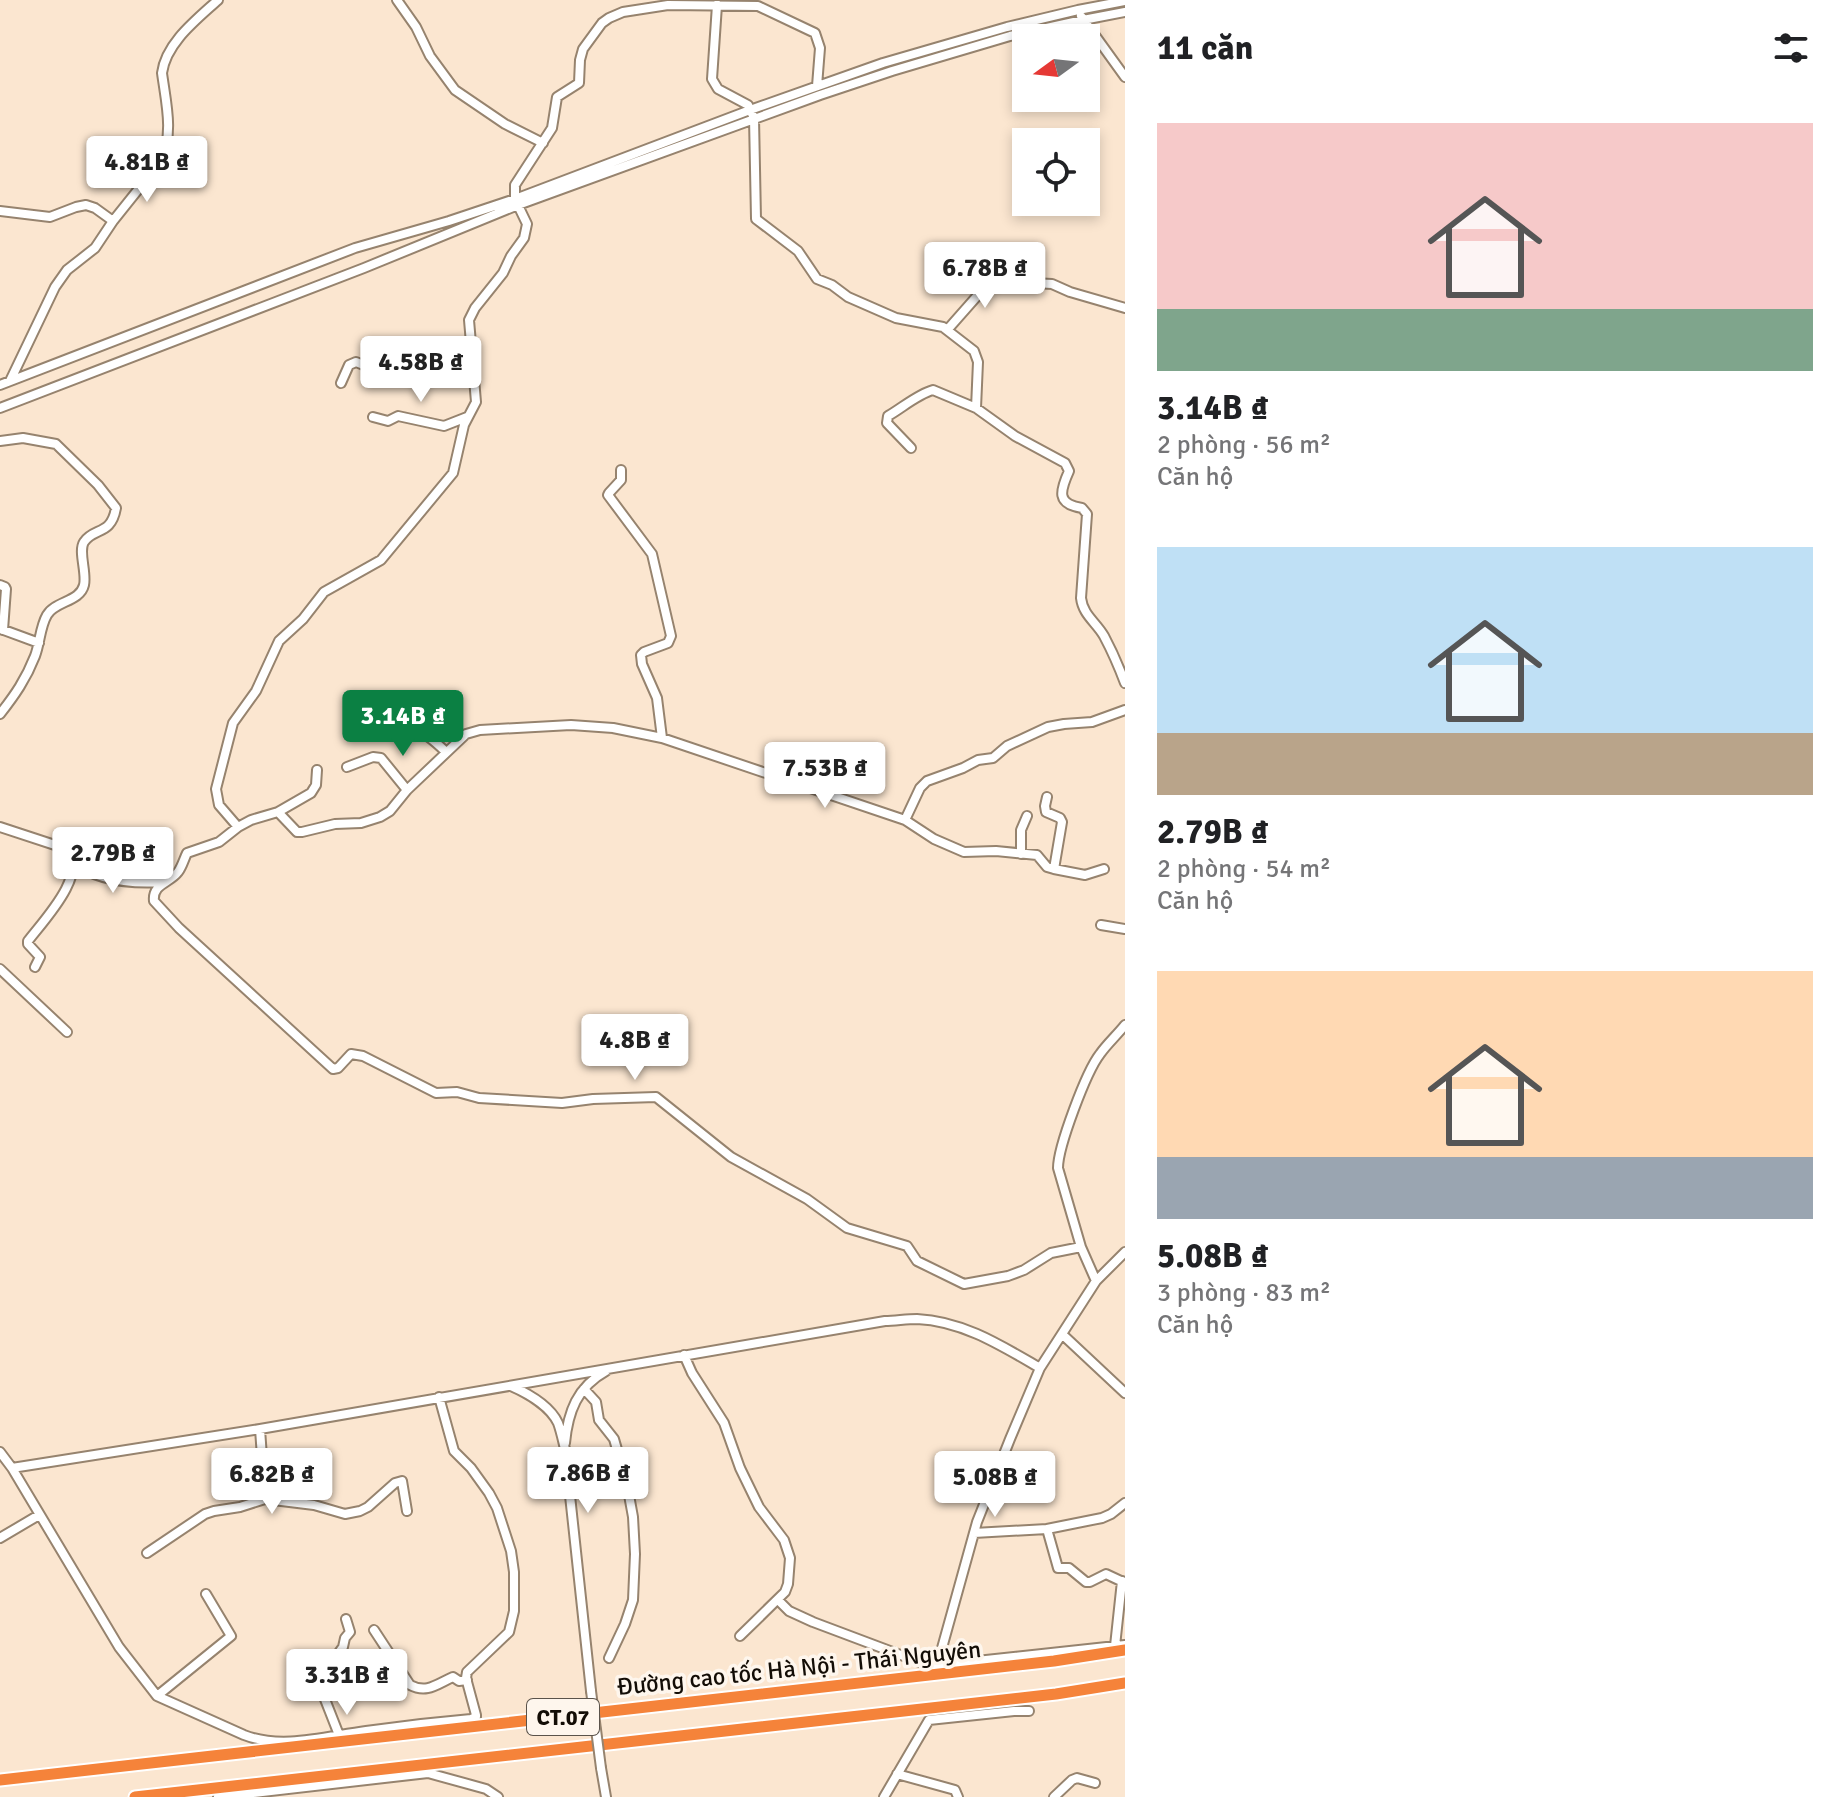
<!DOCTYPE html>
<html lang="vi">
<meta charset="utf-8">
<style>
body{margin:0;font-family:Signika,sans-serif;background:#f2f2f2;color:#202124;height:100vh;display:flex;flex-direction:column;font-size:30px;white-space:nowrap}
*{box-sizing:border-box;margin:0}
p{font-size:26px;color:#757577}
.icon{flex:none;width:44px;height:44px;fill:none;stroke:currentColor;stroke-width:2;stroke-linecap:round;stroke-linejoin:round}
.map{position:relative;flex:1;overflow:hidden}
.details{display:flex;flex-direction:column;background:#fff;width:720px}
.details>*{flex:none}
.needle{width:52px;rotate:255deg}
.buttons{position:absolute;left:1012px;top:24px;display:grid;gap:16px}
.buttons a{display:grid;place-items:center;width:88px;height:88px;border-radius:0px;background:#fff;box-shadow:0 4px 12px #0003;font-size:40px}
.price{position:absolute;translate:-50% -68px;padding:0 18px;border-radius:8px;background:#fff;color:#222;font-size:26px;line-height:52px;filter:drop-shadow(0 2px 4px #0008)}
.price::after{content:'';position:absolute;left:50%;top:48px;width:24px;height:18px;margin-left:-12px;background:inherit;clip-path:polygon(0 0,100% 0,50% 100%)}
.price.on{background:#0b8043;color:#fff}
ul{padding:0;list-style:none}
li{display:grid;align-content:center;gap:16px;height:424px;padding:0 32px}
li span{display:grid;place-items:center;height:248px;border-radius:0px;color:#555}
li>.icon{margin-inline-start:auto}
span .icon{width:144px;height:144px;fill:#fffc;stroke-width:1}
li b{font-size:34px}
h2{display:flex;justify-content:space-between;align-items:center;height:96px;padding:0 32px;font-size:34px}
main{display:flex;flex:1;min-height:0}
.map>svg:first-child{display:block}
.lines{fill:none;stroke-linecap:round;stroke-linejoin:round}
.minor-casing{stroke:#96836e;stroke-width:12}
.highway-casing{stroke:#fff;stroke-width:15}
.minor{stroke:#fff;stroke-width:8}
.highway{stroke:#f5833a;stroke-width:11}
.minor-bridge-casing{stroke:#96836e;stroke-width:12;stroke-linecap:butt}
.minor-bridge{stroke:#fff;stroke-width:8}
.labels{text-anchor:middle;stroke-width:7;stroke-linejoin:round;paint-order:stroke}
.shield{fill:#fef6ed;stroke:#5a534b;stroke-width:2}
.shield-label{font-size:22px;font-weight:bold;fill:#130d06}
.street-label{font-size:24px;fill:#130d06;stroke:#fef6ed}
</style>
<main>
<div class="map">
<svg width="1125" height="1797" viewBox="0 0 1125 1797">
<rect width="100%" height="100%" fill="#fbe6d0"/>
<g class="lines">
<defs>
<path id="minor" d="M397,0L416,27L430,56L455,90L505,124L543,143
M717,5L712,79L718,89L748,105L754,118L756,219L798,251L817,279L832,285L848,297L896,318L943,327L974,351L978,362L976,408
M1081,16L1125,77
M0,211L50,217L76,207L86,205L95,208L113,221
M948,329L978,295L997,276L1008,271L1020,273L1033,283L1052,284L1070,292L1125,308
M10,381L55,287L67,270L95,248L113,221L161,161C174,133 166,103 162,73C166,43 196,20 218,0
M341,383L349,365L356,362L376,370L393,363L400,364L417,373L440,371L474,380
M0,385L355,248L449,221L515,199L750,110L883,63L1007,27L1078,10L1125,1
M0,408L364,268L518,205L820,95L892,71L1010,36L1083,20L1125,12
M373,417L388,421L398,416L444,426L467,417
M0,441L23,438L56,444L98,485L116,508C111,536 94,527 84,542C78,551 87,573 84,585C80,602 55,601 47,615C40,627 40,643 35,656C26,679 15,695 0,714
M911,448L887,423L888,416C902,408 918,394 933,390L976,408L1015,436L1065,463L1069,471C1060,491 1056,504 1082,508L1087,514L1081,598C1083,615 1096,622 1104,636C1112,651 1119,667 1125,683
M621,470V480L609,493L608,495L652,554L671,636L668,643L644,652L641,655L642,664L657,698L662,738
M0,585L5,587L6,589L3,630
M1,629L39,643
M374,728C412,725 418,725 446,752
M347,767L373,757L381,758L407,790
M1047,797L1045,806L1046,812L1060,818L1062,822L1054,869
M278,812L311,793L316,785L317,770
M905,820L920,788L927,781L963,768L978,760L993,758L1007,746L1048,727L1064,724L1092,722L1125,710
M0,827L67,849C89,874 43,921 28,941V944L40,957L35,967
M238,827L219,805L216,789L233,723L256,691L279,641L303,619L324,592L381,560L453,473L464,425L476,402L469,320L475,308L503,273L511,256L524,238L527,224L515,199V185L552,128L557,97L579,83L580,60L583,49L602,23L609,18L623,12L668,5L758,6L815,33L820,48L817,86
M1021,854V830L1027,816
M73,862C98,882 134,884 164,882
M1101,925L1125,929
M0,969L67,1032
M1081,1247L1051,1253L1024,1270L1008,1276L964,1284L917,1261L907,1246L847,1228L807,1199L731,1157L656,1097L593,1099L562,1103L479,1098L457,1092L436,1093L363,1056L351,1054L338,1068L333,1069L179,928L154,901C152,884 170,883 178,872C182,867 184,859 187,853L219,842L238,827L251,820L278,812L297,832H302L335,824L361,823L380,817L390,811L407,790L466,734L480,730L571,725L613,728L662,738L905,820L934,839L964,852L996,851L1037,855L1047,867L1054,869L1085,875L1104,869
M1096,1281L1125,1252
M1063,1335L1125,1393
M684,1355L692,1373L724,1423L740,1468L759,1507L784,1540L790,1558L788,1584L785,1592L740,1636
M511,1386C527,1393 550,1406 558,1423C561,1431 563,1441 565,1449L591,1691
M584,1389L596,1402L599,1420L614,1439L627,1484L633,1517L635,1554L633,1600L625,1624L609,1658
M260,1429L265,1499
M565,1443C568,1412 577,1387 606,1371
M0,1452L12,1468L260,1429L885,1321C895,1321 906,1319 917,1319C963,1321 1002,1346 1040,1368
M12,1468L119,1647L157,1696L244,1735C282,1750 327,1736 366,1731C401,1726 436,1722 471,1719L476,1717V1715L466,1678L467,1672L509,1632L514,1611V1572L511,1551L497,1508L489,1493L471,1468L454,1451L439,1397
M1047,1529L1102,1518L1111,1514L1125,1503
M974,1533L1047,1529L1058,1568H1069L1086,1582H1090L1106,1574L1125,1583
M0,1538L39,1515
M147,1553L205,1514L214,1511L240,1507L265,1499L314,1505L345,1514L360,1511L368,1507L395,1483L402,1481L407,1511
M778,1600L789,1611L813,1622L930,1666L1125,1645
M374,1630L410,1685C427,1694 437,1684 453,1677L459,1681L467,1680
M1115,1646L1122,1581
M937,1666L977,1522L1010,1439L1040,1368L1096,1281L1081,1247L1058,1168C1058,1147 1086,1072 1100,1054C1107,1044 1117,1035 1125,1025
M157,1696L231,1636L206,1594
M339,1735L319,1684V1680L343,1647L345,1638L350,1632L346,1619
M601,1768L606,1797
M897,1774L955,1790L958,1797
M218,1797L428,1773L486,1789L498,1797
M884,1797L929,1720L1014,1711H1029
M1054,1797L1072,1780L1077,1778L1095,1783"/>
<path id="highway" d="M0,1780L1054,1661L1125,1650
M135,1797L1056,1694L1125,1683"/>
</defs>
<!-- minor casing -->
<use href="#minor" class="minor-casing"/>
<!-- highway casing -->
<use href="#highway" class="highway-casing"/>
<!-- minor -->
<use href="#minor" class="minor"/>
<!-- highway -->
<use href="#highway" class="highway"/>
<defs>
<path id="minor-bridge" d="M591,1691L601,1768"/>
</defs>
<!-- minor-bridge casing -->
<use href="#minor-bridge" class="minor-bridge-casing"/>
<!-- minor-bridge -->
<use href="#minor-bridge" class="minor-bridge"/>
</g>
<g class="labels">
<!-- shield labels -->
<rect class="shield" x="527" y="1699" width="72" height="36" rx="6"/>
<g class="shield-label">
<text x="563" y="1725">CT.07</text>
</g>
<!-- street labels -->
<g class="street-label">
<text transform="translate(799 1668) rotate(-6)" y="8">Đường cao tốc Hà Nội - Thái Nguyên</text>
</g>
</g>
</svg>
<div class="buttons">
<a><svg class="needle" viewBox="-14 -14 28 28"><path d="M0-13l5 13h-10z" fill="#e53935"/><path d="M0 13l5-13h-10z" fill="#757577"/></svg></a>
<a><svg class="icon" aria-label="locate" viewBox="0 0 24 24"><circle cx="12" cy="12" r="6"/><path d="M12 2v4M12 18v4M2 12h4M18 12h4"/></svg></a>
</div>
<b class="price" style="left:147px;top:204px">4.81B ₫</b>
<b class="price" style="left:985px;top:310px">6.78B ₫</b>
<b class="price" style="left:421px;top:404px">4.58B ₫</b>
<b class="price on" style="left:403px;top:758px">3.14B ₫</b>
<b class="price" style="left:825px;top:810px">7.53B ₫</b>
<b class="price" style="left:113px;top:895px">2.79B ₫</b>
<b class="price" style="left:635px;top:1082px">4.8B ₫</b>
<b class="price" style="left:588px;top:1515px">7.86B ₫</b>
<b class="price" style="left:272px;top:1516px">6.82B ₫</b>
<b class="price" style="left:995px;top:1519px">5.08B ₫</b>
<b class="price" style="left:347px;top:1717px">3.31B ₫</b>
</div>
<section class="details">
<h2>11 căn<svg class="icon" aria-label="filters" viewBox="0 0 24 24"><path d="M4 7h16M4 17h16"/><circle cx="9" cy="7" r="2"/><circle cx="15" cy="17" r="2"/></svg></h2>
<ul>
<li><span style="background:linear-gradient(#f6c9c9 75%,#7fa58c 0)"><svg class="icon" aria-label="home" viewBox="0 0 24 24"><path d="M3 11l9-7 9 7M6 9v11h12V9"/></svg></span><div><b>3.14B ₫</b><p>2 phòng · 56 m²</p><p>Căn hộ</p></div></li>
<li><span style="background:linear-gradient(#bfe0f5 75%,#b9a48a 0)"><svg class="icon" aria-label="home" viewBox="0 0 24 24"><path d="M3 11l9-7 9 7M6 9v11h12V9"/></svg></span><div><b>2.79B ₫</b><p>2 phòng · 54 m²</p><p>Căn hộ</p></div></li>
<li><span style="background:linear-gradient(#ffd9b3 75%,#9aa5b1 0)"><svg class="icon" aria-label="home" viewBox="0 0 24 24"><path d="M3 11l9-7 9 7M6 9v11h12V9"/></svg></span><div><b>5.08B ₫</b><p>3 phòng · 83 m²</p><p>Căn hộ</p></div></li>
</ul>
</section>
</main>
